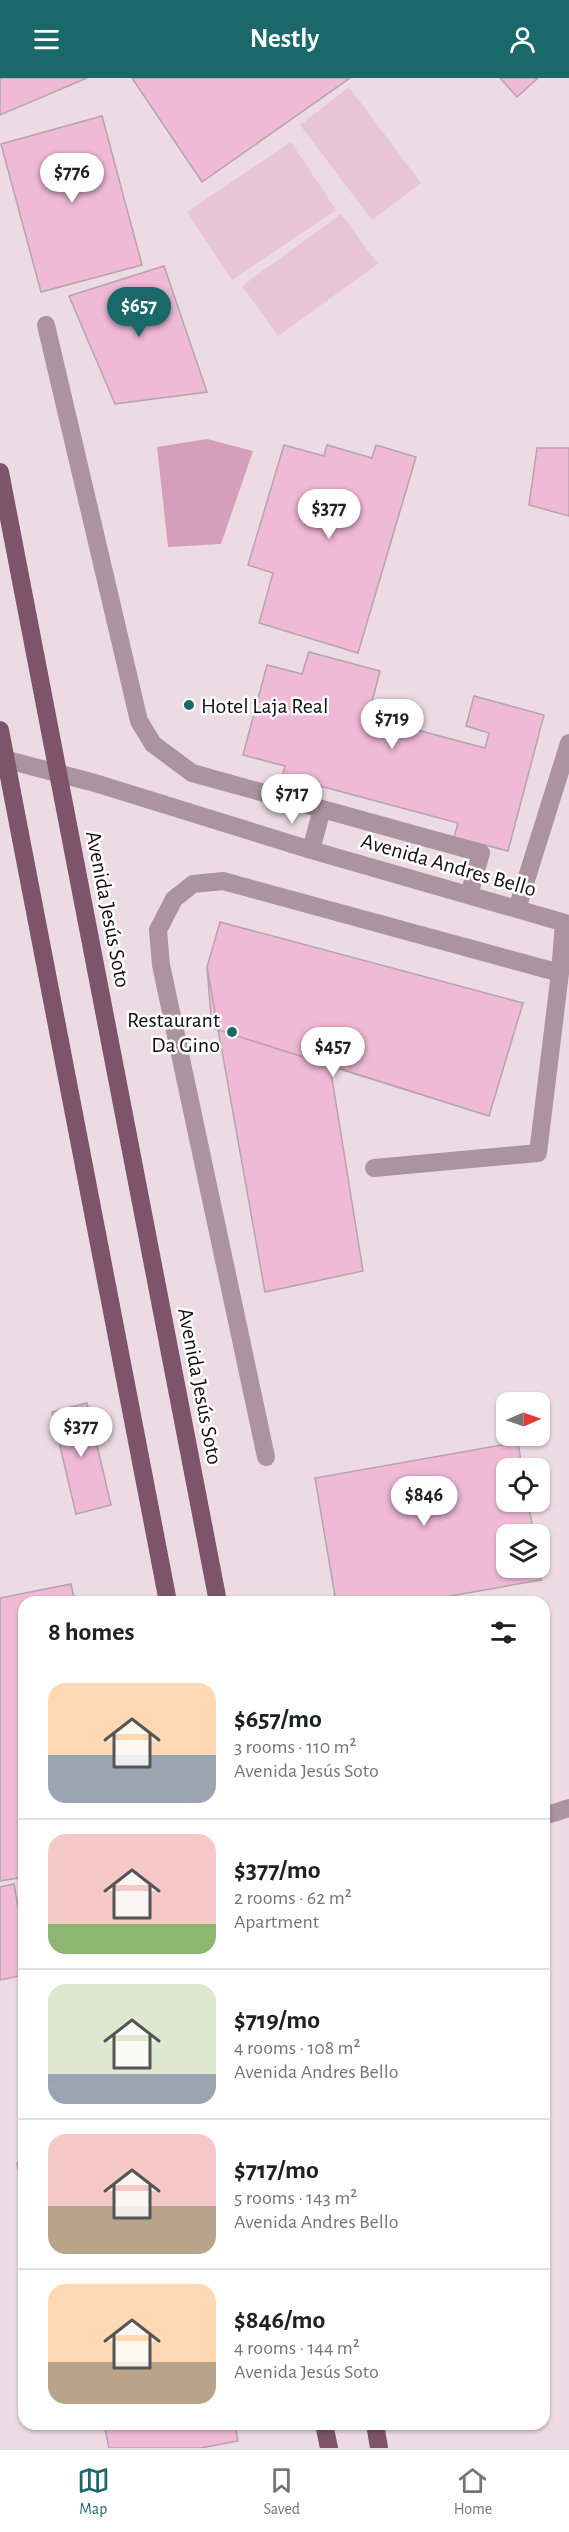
<!DOCTYPE html>
<meta charset="utf-8">
<style>
body{margin:0;font-family:"Alegreya Sans",sans-serif;background:#f2f2f2;color:#202124;height:100vh;display:flex;flex-direction:column;font-size:22px;white-space:nowrap}
*{box-sizing:border-box;margin:0}
p{font-size:20px;color:#757577}
.icon{flex:none;width:33px;height:33px;fill:none;stroke:currentColor;stroke-width:2;stroke-linecap:round;stroke-linejoin:round}
.map{position:relative;flex:1;overflow:hidden}
.drawer{position:absolute;left:18px;top:1518px;width:532px;height:834px;display:flex;flex-direction:column;background:#fff;border-radius:18px;box-shadow:0 2px 4px #0004}
.drawer>*{flex:none}
.needle{width:39px;rotate:88deg}
.fabs{position:absolute;left:496px;top:1314px;display:grid;gap:12px}
.fabs a{display:grid;place-items:center;width:54px;height:54px;border-radius:12px;background:#fff;box-shadow:0 2px 4px #0004;font-size:30px}
.price{position:absolute;translate:-50% -51px;padding:0 14px;border-radius:21px;background:#fff;color:#222;font-size:20px;line-height:39px;filter:drop-shadow(0 2px 3px #0008)}
.price::after{content:'';position:absolute;left:50%;top:36px;width:18px;height:14px;margin-left:-9px;background:inherit;clip-path:polygon(0 0,100% 0,50% 100%)}
.price.active{background:#1a6869;color:#fff}
ul{padding:0;list-style:none}
li{display:flex;align-items:center;gap:18px;height:150px;padding:0 30px}
li+li{border-top:2px solid #e0e0e0}
li span{display:grid;place-items:center;flex:none;width:168px;height:120px;border-radius:18px;color:#555}
li>.icon{margin-inline-start:auto}
span .icon{width:72px;height:72px;fill:#fffc;stroke-width:1}
li b{font-size:26px}
h2{display:flex;justify-content:space-between;align-items:center;height:72px;padding:0 30px;font-size:26px}
header{display:flex;justify-content:space-between;align-items:center;height:78px;padding:0 30px;background:#1a6869;color:#fff;font-size:27px;font-weight:600}
.tab-bar{display:flex;justify-content:space-around;align-items:center;height:84px;border-top:2px solid #e0e0e0;background:#fff;font-size:16px;color:#757577}
.tab-bar a{display:grid;justify-items:center;gap:3px}
.tab-bar .active{color:#1a6869}
.map>svg:first-child{display:block}
.green{fill:#e8c5d6}
.water{fill:#d59fbb}
.building{fill:#f0b9d6;stroke:#b5a4ad;stroke-width:1.5}
.lines{fill:none;stroke-linecap:round;stroke-linejoin:round}
.minor{stroke:#ab939f;stroke-width:18}
.major{stroke:#7d5469;stroke-width:18}
.poi-dot{fill:#1a6869;stroke:#fff;stroke-width:2}
.labels{text-anchor:middle;stroke-width:5;stroke-linejoin:round;paint-order:stroke}
.poi-label{font-size:22px;fill:#140e11;stroke:#fff;text-anchor:start}
.street-label{font-size:22px;fill:#140e11;stroke:#fff}
</style>
<header><svg class="icon" aria-label="menu" viewBox="0 0 24 24"><path d="M4 6h16M4 12h16M4 18h16"/></svg>Nestly<svg class="icon" aria-label="person" viewBox="0 0 24 24"><circle cx="12" cy="8" r="4"/><path d="M4 21q1-7 8-7t8 7"/></svg></header>
<div class="map">
<svg width="569" height="2370" viewBox="0 0 569 2370">
<rect width="100%" height="100%" fill="#eddbe3"/>
<!-- green -->
<path class="green" d="M349,9L421,105L372,142L300,47Z
M291,64L336,132L232,202L187,134Z
M341,136L378,186L278,258L242,208Z"/>
<!-- water -->
<path class="water" d="M207,361L253,373L221,466L168,469L157,369Z"/>
<!-- building -->
<path class="building" d="M0,0H87L0,37Z
M132,0H350L202,104Z
M500,0H538L517,19Z
M102,38L142,187L41,214L1,66Z
M164,188L207,314L115,326L69,218Z
M284,367L324,378L327,367L372,380L376,367L416,379L358,575L259,545L273,495L248,487Z
M537,370H569V438L529,427Z
M309,574L380,593L368,639L485,670L489,655L466,648L474,618L544,637L508,773L454,759L458,745L320,708L317,722L279,711L285,688L243,677L267,587L302,596Z
M220,844L523,925L489,1038L330,988L363,1193L265,1214L207,889Z
M220,844L523,925L489,1038L212,950L207,889Z
M87,1325L111,1427L76,1436L52,1334Z
M518,1364L522,1390H507V1424H528L534,1456H507V1490H539L541,1502L417,1524H336L315,1400Z
M71,1506L75,1524H24V1799L0,1803V1520Z
M14,1806L24,1861V1897L0,1902V1809Z
M24,2084V2122L17,2085Z
M104,2346H235L238,2363L201,2370H109Z"/>
<g class="lines">
<!-- minor -->
<path class="minor" d="M46,247L139,643L153,666L192,695L481,775L469,817
M0,680L95,705L311,772L569,846
M311,772L322,731
M517,831L569,665
M374,1090L538,1075L560,895L564,845
M266,1379L161,887L158,852L174,821L193,806L223,803L560,895
M544,1738L569,1730"/>
<!-- major -->
<path class="major" d="M0,394L218,1524
M0,652L168,1524
M324,2346L329,2370
M375,2346L379,2370"/>
</g>
<!-- markers -->
<g class="poi-dot">
<circle cx="189" cy="627" r="6"/>
<circle cx="232" cy="954" r="6"/>
</g>
<g class="labels">
<!-- poi labels -->
<g class="poi-label">
<text x="201" y="635">Hotel Laja Real</text>
<text x="220" y="949" text-anchor="end">Restaurant<tspan x="220" dy="25">Da Gino</tspan></text>
</g>
<!-- street labels -->
<g class="street-label">
<text transform="translate(449 786) rotate(16)" y="8">Avenida Andres Bello</text>
<text transform="translate(109 831) rotate(79)" y="8">Avenida Jesús Soto</text>
<text transform="translate(201 1308) rotate(79)" y="8">Avenida Jesús Soto</text>
</g>
</g>
</svg>
<div class="fabs">
<a><svg class="needle" viewBox="-14 -14 28 28"><path d="M0-13l5 13h-10z" fill="#e53935"/><path d="M0 13l5-13h-10z" fill="#757577"/></svg></a>
<a><svg class="icon" aria-label="locate" viewBox="0 0 24 24"><circle cx="12" cy="12" r="6"/><path d="M12 2v4M12 18v4M2 12h4M18 12h4"/></svg></a>
<a><svg class="icon" aria-label="layers" viewBox="0 0 24 24"><path d="M12 4l9 5-9 5-9-5zM3 14l9 5 9-5"/></svg></a>
</div>
<b class="price" style="left:72px;top:126px">$776</b>
<b class="price active" style="left:139px;top:260px">$657</b>
<b class="price" style="left:329px;top:462px">$377</b>
<b class="price" style="left:392px;top:672px">$719</b>
<b class="price" style="left:292px;top:747px">$717</b>
<b class="price" style="left:333px;top:1000px">$457</b>
<b class="price" style="left:81px;top:1380px">$377</b>
<b class="price" style="left:424px;top:1449px">$846</b>
<section class="drawer">
<h2>8 homes<svg class="icon" aria-label="filters" viewBox="0 0 24 24"><path d="M4 7h16M4 17h16"/><circle cx="9" cy="7" r="2"/><circle cx="15" cy="17" r="2"/></svg></h2>
<ul>
<li><span style="background:linear-gradient(#ffd9b3 60%,#9aa5b1 0)"><svg class="icon" aria-label="home" viewBox="0 0 24 24"><path d="M3 11l9-7 9 7M6 9v11h12V9"/></svg></span><div><b>$657/mo</b><p>3 rooms · 110 m²</p><p>Avenida Jesús Soto</p></div></li>
<li><span style="background:linear-gradient(#f6c9c9 75%,#8fb573 0)"><svg class="icon" aria-label="home" viewBox="0 0 24 24"><path d="M3 11l9-7 9 7M6 9v11h12V9"/></svg></span><div><b>$377/mo</b><p>2 rooms · 62 m²</p><p>Apartment</p></div></li>
<li><span style="background:linear-gradient(#dfe7d0 75%,#9aa5b1 0)"><svg class="icon" aria-label="home" viewBox="0 0 24 24"><path d="M3 11l9-7 9 7M6 9v11h12V9"/></svg></span><div><b>$719/mo</b><p>4 rooms · 108 m²</p><p>Avenida Andres Bello</p></div></li>
<li><span style="background:linear-gradient(#f6c9c9 60%,#b9a48a 0)"><svg class="icon" aria-label="home" viewBox="0 0 24 24"><path d="M3 11l9-7 9 7M6 9v11h12V9"/></svg></span><div><b>$717/mo</b><p>5 rooms · 143 m²</p><p>Avenida Andres Bello</p></div></li>
<li><span style="background:linear-gradient(#ffd9b3 65%,#b9a48a 0)"><svg class="icon" aria-label="home" viewBox="0 0 24 24"><path d="M3 11l9-7 9 7M6 9v11h12V9"/></svg></span><div><b>$846/mo</b><p>4 rooms · 144 m²</p><p>Avenida Jesús Soto</p></div></li>
</ul>
</section>
</div>
<nav class="tab-bar">
<a class="active"><svg class="icon" aria-label="map" viewBox="0 0 24 24"><path d="M3 6l6-2 6 2 6-2v14l-6 2-6-2-6 2zM9 4v14M15 6v14"/></svg>Map</a>
<a><svg class="icon" aria-label="saved" viewBox="0 0 24 24"><path d="M7 4h10v16l-5-4-5 4z"/></svg>Saved</a>
<a><svg class="icon" aria-label="home" viewBox="0 0 24 24"><path d="M3 11l9-7 9 7M6 9v11h12V9"/></svg>Home</a>
</nav>
